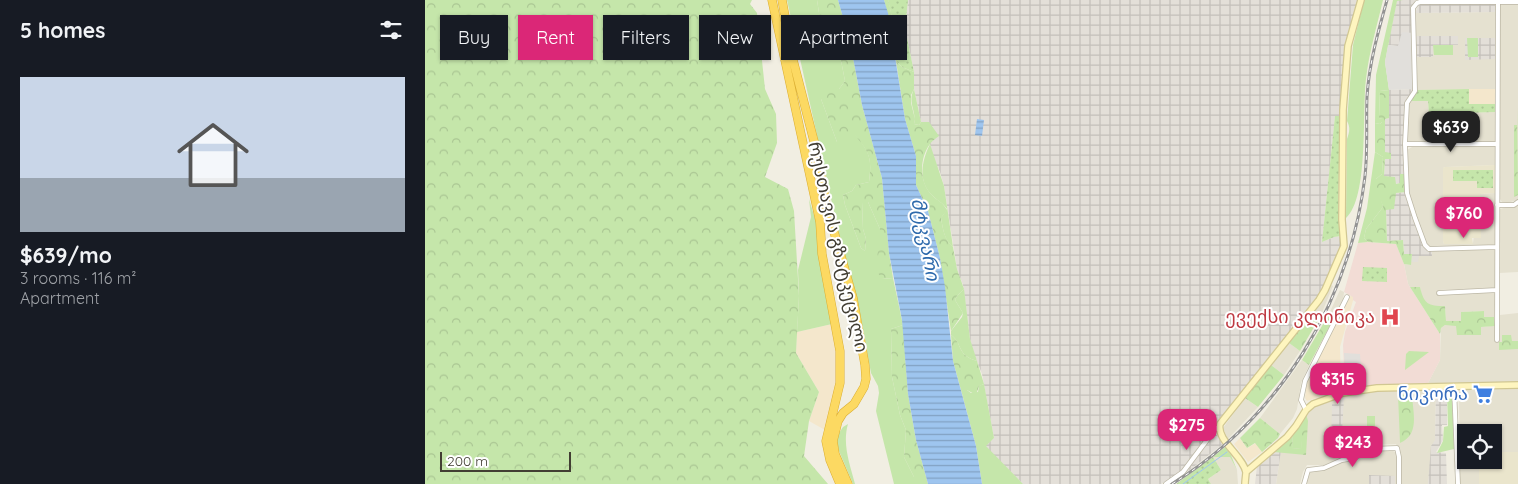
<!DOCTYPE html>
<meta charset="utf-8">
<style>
body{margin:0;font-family:Quicksand,"Noto Sans Georgian",sans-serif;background:#242831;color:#f1f3f6;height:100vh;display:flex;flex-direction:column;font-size:19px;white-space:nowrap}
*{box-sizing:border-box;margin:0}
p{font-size:16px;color:#9ea1a6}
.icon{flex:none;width:28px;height:28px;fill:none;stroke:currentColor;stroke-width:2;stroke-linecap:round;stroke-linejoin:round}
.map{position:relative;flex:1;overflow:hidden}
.details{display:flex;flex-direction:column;background:#171b24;width:425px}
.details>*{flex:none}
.top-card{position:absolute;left:15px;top:15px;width:475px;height:45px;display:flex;gap:10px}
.controls{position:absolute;left:1032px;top:424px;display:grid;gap:10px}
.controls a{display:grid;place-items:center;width:45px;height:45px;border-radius:0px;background:#171b24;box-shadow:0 1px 4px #0004;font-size:25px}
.scale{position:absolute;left:15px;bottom:12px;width:131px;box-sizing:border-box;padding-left:5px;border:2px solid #423e33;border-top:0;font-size:14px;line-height:18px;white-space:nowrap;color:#423e33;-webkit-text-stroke:4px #fff;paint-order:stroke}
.price{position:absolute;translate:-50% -42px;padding:0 11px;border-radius:10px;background:#db2777;color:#fff;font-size:16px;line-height:32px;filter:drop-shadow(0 1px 2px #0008)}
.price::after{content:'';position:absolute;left:50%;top:30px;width:15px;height:11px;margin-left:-8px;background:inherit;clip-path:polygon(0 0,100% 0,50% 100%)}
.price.current{background:#222;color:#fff}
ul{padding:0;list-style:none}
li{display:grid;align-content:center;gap:10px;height:265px;padding:0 20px}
li span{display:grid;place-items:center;height:155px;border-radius:0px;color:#555}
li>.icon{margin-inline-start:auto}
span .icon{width:90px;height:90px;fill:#fffc;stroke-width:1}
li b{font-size:21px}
h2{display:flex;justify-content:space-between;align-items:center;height:60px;padding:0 20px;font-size:21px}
.pill{padding:0 18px;border-radius:0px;background:#171b24;box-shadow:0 1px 4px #0004;font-size:18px;line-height:45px}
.pill.current{background:#db2777;color:#fff}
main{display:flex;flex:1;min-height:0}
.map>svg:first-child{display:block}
.residential{fill:#e5e1d0}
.commercial{fill:#f4e7cc}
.industrial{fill:url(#industrial-grid)}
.education{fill:#eae5cc}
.medical{fill:#f2dcd5}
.grass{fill:#c5e6aa}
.forest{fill:url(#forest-crowns);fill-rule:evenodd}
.park{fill:url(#park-dots)}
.parking{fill:#e1dfdb}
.water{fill:url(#water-rules)}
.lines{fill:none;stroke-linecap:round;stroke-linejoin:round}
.stream{stroke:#9ec5ef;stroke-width:1}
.street-casing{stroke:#bcb7a5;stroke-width:5.5}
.secondary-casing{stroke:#d1c792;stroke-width:8}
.highway-casing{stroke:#dbae32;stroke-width:9}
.street{stroke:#fff;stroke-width:4}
.secondary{stroke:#fef5bf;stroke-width:5.5}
.highway{stroke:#fcd962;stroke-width:8}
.rail-casing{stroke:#939393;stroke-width:3}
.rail{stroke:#fff;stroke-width:1;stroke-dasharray:4;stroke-linecap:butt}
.labels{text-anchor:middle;stroke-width:4;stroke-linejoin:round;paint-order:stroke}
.street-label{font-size:18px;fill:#423e33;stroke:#fff}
.health-label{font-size:18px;fill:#be3a42;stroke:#fff;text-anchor:end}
.shop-label{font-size:18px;fill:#366cbe;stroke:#fff;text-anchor:end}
.water-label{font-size:19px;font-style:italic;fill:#2e6aac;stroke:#fff}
</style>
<main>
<section class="details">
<h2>5 homes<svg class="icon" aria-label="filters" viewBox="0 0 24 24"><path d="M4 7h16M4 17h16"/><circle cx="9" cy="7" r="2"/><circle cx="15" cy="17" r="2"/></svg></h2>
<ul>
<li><span style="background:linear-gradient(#c9d6e8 65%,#9aa5b1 0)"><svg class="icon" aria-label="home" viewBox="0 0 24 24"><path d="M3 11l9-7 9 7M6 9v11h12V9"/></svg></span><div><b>$639/mo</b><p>3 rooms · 116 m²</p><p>Apartment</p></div></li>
</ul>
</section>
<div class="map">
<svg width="1093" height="484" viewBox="0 0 1093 484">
<defs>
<pattern id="industrial-grid" width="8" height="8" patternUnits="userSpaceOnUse" patternTransform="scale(1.25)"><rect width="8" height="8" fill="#e3dfd8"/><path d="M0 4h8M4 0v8" fill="none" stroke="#c4c0ba"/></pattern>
<pattern id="forest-crowns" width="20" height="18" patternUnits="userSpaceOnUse" patternTransform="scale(1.25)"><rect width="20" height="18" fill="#c5e6aa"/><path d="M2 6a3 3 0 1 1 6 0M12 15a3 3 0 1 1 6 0" fill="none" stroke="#aac693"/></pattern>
<pattern id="park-dots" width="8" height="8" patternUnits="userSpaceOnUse" patternTransform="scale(1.25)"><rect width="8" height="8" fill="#c5e6aa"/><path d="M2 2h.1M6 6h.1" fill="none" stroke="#aac693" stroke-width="1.8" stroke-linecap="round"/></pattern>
<pattern id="water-rules" width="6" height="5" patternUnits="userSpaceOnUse" patternTransform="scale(1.25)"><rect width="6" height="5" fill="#9ec5ef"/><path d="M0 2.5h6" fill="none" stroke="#82a1c2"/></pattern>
</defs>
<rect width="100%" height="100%" fill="#f1eee2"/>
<!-- residential -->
<path class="residential" d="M1075,3L1093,4V200L1082,203L1077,202L1075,199Z
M1070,12V38H1040V59H1070L1071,89L991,90V57L1008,45L1033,36H991L990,13Z
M984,101H1003L1004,114L1071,112V139L1069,142L982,141Z
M1070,145V165L1020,167L1018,168V241L1019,244L1048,243L1055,194L1070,193L1071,244L1068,245L1005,247L1001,244L984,197L982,150L987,147Z
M1093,204V272L1074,273L1073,214L1075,209Z
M1071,248V288L1015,290L1016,294L1071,292L1069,317H1059V311L1036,312V321H1021L1020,306H1007L1002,303L997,298L995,287H985L983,284L979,264L986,265V262H993V256L1007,250Z
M906,285L908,286L894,320L892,322L884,318Z
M915,290L919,292L918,301L909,318L904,314Z
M1093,313V382L1002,385L1015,360L1016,328L1020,325H1031L1056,335V327L1075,325V315Z
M864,343L875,351L859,375L846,365Z
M877,360L884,365L876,383L872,409L868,418L855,434L835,418Z
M1093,389V452H1069V432H1041V460H1054V484H1035L1034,392L1036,390Z
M942,391H1011L1010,440L1003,484H975L976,458L975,451L971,444L948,445L940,448L931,455L922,456L899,465H882L878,472L875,484H851L856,451L884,408L918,394Z
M820,398L833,407L803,439L798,428Z
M950,450L968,451L972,453V484H970V477L945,475L944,484H881L882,474L886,471L899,470L920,461H932L944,451Z
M800,456L805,457L812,470L813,484H786L783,479L796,470L788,457Z"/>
<!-- commercial -->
<path class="commercial" d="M1044,89H1071L1070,104H1044Z
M926,295L929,297L915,347L916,390L882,401L880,398L882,380Z
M407,324L412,350V383L400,430L384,421L394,392L371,353L372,332Z
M815,438L822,448L831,443L837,452L823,462L809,444Z"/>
<!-- industrial -->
<path class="industrial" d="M483,0H933L921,45L915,116H910L897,242L909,237L916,236L915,247L899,285L893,296L802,411L785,428V431L792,435L798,444L757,476L754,474L736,484H598L560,446L569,438L557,374L548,351L545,339L541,307L538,285L532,269L519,186L515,172L508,157L505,144L504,122H496L489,89V72L480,28Z
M972,0H994L990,1L987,7L988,33L973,46L963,45Z
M1070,3V12L990,13L994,4Z
M991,36H1033V45H1008V57H991Z
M1040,38H1070V59L1040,60Z
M989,89L980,105L981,174H975V183L970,184L959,176L960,159H966V153H960V119L964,118V90Z
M981,192L987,214L997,241L1007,250V256H994L993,262H986L987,254H979L978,240L962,241L961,209L970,193Z
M1011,391H1022V425H1017L1018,440L1011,452L1021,453L1022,484H1003L1006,446L1010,440Z
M913,398H919L916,450H906L907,404H912Z
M851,448L856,451L851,484H830L832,466Z
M944,475L970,476V484H944Z"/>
<!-- education -->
<path class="education" d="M1070,165V193L1055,194L1056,238H1047L1048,244H1019L1018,241V168L1020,167Z
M1069,452H1093V484H1054V460H1069Z"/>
<!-- medical -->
<path class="medical" d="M943,242L971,244L979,264L983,284L1015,334V360L1002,385L920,388L918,345L920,332L931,302L928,300V297L919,292L933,243Z"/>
<!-- grass -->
<path class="grass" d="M362,0H392L397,32L413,45L420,81L414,89L396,99L412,142L429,133C445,153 447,157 444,182L431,185L427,191L418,195L420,205L436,248L440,251L441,239L438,229L437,202H443L455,229L457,279L468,278L478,325L466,329L467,377L475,415L481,430L479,457L489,477V484H469L451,411L454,393L453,386L446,373L436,319L413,230Z
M939,0H958C952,26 944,52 941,79C937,111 944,198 921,218L922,139C924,133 926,128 922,121L928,45Z
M968,0H978L972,1L960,62L964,90L955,91L954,118L958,119L957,122L955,124L950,123L951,75Z
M1042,38H1053V57H1043Z
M1008,45H1028V55H1009Z
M489,89L496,122L494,125L489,124C492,111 482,103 489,89Z
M505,144L519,186L528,247C519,240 518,229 516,218L522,209C516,201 514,202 508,196C492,182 497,160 505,144Z
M950,152L958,157L957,174L951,179L958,207L941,229L939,238L943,242L933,243L942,208Z
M384,199L392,225L407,324L372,332L374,296L373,270L386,217Z
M539,289L545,339L552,361C531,355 538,343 526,335V331L537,317L538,313L530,300L532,296Z
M983,352L984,351L1004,352L980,370L981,354Z
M559,384L569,438L561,446L598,484H557L551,446L536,390H542L546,393L553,392L554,386Z
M1022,393H1025L1027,396L1029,449L1012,453L1018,441L1019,427L1023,426Z
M942,416H950V430H942Z
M423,424C417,444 425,465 430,484H428L414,451L412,442V432L414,433L418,427Z
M868,431L878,432L876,449L867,448Z
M800,447L806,455L812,470L805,457H788Z"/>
<!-- forest -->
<path class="forest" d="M0,0H327L325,4L332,13L340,89L351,114L352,143L340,177L363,189L369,211L374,296L371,353L394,392L384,421L379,456L403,484H0Z
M392,0H413L425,42L437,105L457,178L464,253L468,278L457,279L451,270L455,229L443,202H437L438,229L441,239L440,251L436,248L420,205L418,195L427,191L431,185L444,182C447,158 445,153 429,134L420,146L412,142L396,99V90L414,89L420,81L413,45L397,32Z
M459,0H463C468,16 469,33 469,50L466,27Z
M471,61L477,67L489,72V89L486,95V103L490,119L489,124L494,125L496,122H504L514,136C511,138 507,141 505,144C494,158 494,184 508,196C515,203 516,200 522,210L516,218C518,229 519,239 528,247L532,269L539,289L532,296L530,300L538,313L526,331L515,258L503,211L491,185V156L480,119Z
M964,90V118L960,119V152L966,153V159H960L959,176L970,177L971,184L975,183V174H981V192L971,193L969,209L961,210L962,241L978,240L979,254H987L986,265L979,264L971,244L943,242L939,238L941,229L958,207L951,186V179L957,174L958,157L950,152V123L955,124L957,122V119L954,118L955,91Z
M1092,107L1093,195L1089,197V125H1092Z
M985,287H995C999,304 1003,306 1020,306L1021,321H1036V312L1059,311V317H1069L1070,326L1056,327V335H1032L1031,326L1020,325L1016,328L1015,334Z
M904,314L909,318L884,365L877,360Z
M884,318L892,322L875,351L864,343Z
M478,325L483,394L491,440L503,484H489V477L479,457L481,430L475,415L467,377L466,329Z
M526,335C538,343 531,355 552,361L559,384L554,386L551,395L542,390H536L528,361Z
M1077,335H1086L1087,341H1093V349L1074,350V342H1077Z
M846,365L859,375L833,407L820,398Z
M973,395H987C988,413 995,434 975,443Z
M881,414L883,421L881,455L849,452L859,443ZM868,432H877L876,449L867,448Z
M835,418L855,434L853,438L837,452L830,443L822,448L815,438Z"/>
<!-- park -->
<path class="park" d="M463,0H483L480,28L489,72L477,67L471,61L468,22Z
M1044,89V104H1070L1071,112L1004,114L1003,101H984L991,90Z
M910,116H915L913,213L916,236L909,237L897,242Z
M1028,170H1068V188H1052V181H1028Z
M938,267L962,268V282L937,281Z
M788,457L796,470L783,479L786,484H751Z"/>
<!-- parking -->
<path class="parking" d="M977,32L988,33L989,89L964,90L960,62L963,45L973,46Z
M919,353L935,354L936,367H940L942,386L921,388Z"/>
<!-- water -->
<path class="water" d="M413,0H459L463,13L480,119L491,156V185L503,211L515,258L520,287L528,361L551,446L557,484H503L491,440L483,394L477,320L464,253L457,178L437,105L425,42Z
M552,119L559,120L557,136L550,135Z"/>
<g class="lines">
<!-- stream -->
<path class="stream" d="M758,484L802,452"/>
<defs>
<path id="street" d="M980,144H1072
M1072,205H1089L1093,202
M1072,247L1004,249L1000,245L990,218L982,193L980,144L982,103L990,91L988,8L992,3L995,2H1093
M1014,293L1072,290
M1072,340L1073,0
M1029,387L1033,484
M881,410L876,400L880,381L922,297
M741,484L758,472L791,428L794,429
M879,484L883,470L899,468L917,460L930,458L944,449L972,448L974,457V484"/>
<path id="secondary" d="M821,472L862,437L871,426L881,410L888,404L918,393L952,388L1093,385
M820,484C820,480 821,475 821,472C818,456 791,440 795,424L894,300L900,290L919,246L917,220L918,110L923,46L936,0"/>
<path id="highway" d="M347,0L395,222L397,254L415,351V383L401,441L405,460L415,484
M357,0L368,60L391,149L401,204L428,298L440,365L441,379L439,387L429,404L418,413L413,421L408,441L410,454L423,484"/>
</defs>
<!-- street casing -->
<use href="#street" class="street-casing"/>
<!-- secondary casing -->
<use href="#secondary" class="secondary-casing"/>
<!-- highway casing -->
<use href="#highway" class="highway-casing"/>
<!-- street -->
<use href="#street" class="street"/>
<!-- secondary -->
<use href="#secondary" class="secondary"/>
<!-- highway -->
<use href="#highway" class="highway"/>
<defs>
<path id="rail" d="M747,484C855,417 925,302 940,176C943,150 941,123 942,97C944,64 953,32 962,0"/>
</defs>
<!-- rail casing -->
<use href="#rail" class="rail-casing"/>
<!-- rail -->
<use href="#rail" class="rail"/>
</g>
<!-- icons -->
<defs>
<symbol id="hospital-bare" viewBox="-9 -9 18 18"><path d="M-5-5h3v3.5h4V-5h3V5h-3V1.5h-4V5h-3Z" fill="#e0444e" stroke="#fff" stroke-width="2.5" paint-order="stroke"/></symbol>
<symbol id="supermarket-bare" viewBox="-9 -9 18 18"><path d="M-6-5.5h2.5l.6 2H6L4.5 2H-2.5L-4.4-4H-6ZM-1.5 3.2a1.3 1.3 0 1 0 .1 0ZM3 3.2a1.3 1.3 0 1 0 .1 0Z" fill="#3f7fe0" stroke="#fff" stroke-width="2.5" paint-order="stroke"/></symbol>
</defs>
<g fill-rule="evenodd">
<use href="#hospital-bare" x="951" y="303" width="28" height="28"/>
<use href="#supermarket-bare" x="1044" y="380" width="28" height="28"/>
</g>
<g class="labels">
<!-- street labels -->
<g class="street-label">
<text transform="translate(413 247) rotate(77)" y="6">რუსთავის გზატკეცილი</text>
</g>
<!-- health labels -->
<g class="health-label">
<text x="950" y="323">ევექსი კლინიკა</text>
</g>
<!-- shop labels -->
<g class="shop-label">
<text x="1043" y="400">ნიკორა</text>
</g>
<!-- water labels -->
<g class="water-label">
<text transform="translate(501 239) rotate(79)" y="7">მტკვარი</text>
</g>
</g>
</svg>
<div class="controls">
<a><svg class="icon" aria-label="locate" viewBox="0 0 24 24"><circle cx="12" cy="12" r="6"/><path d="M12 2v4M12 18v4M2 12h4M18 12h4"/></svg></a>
</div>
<div class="scale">200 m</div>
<b class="price current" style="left:1026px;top:153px">$639</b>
<b class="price" style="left:1039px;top:239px">$760</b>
<b class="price" style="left:913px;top:405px">$315</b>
<b class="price" style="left:762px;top:451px">$275</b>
<b class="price" style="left:928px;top:468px">$243</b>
<div class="top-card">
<a class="pill">Buy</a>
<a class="pill current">Rent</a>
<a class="pill">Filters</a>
<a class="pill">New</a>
<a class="pill">Apartment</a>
</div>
</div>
</main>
